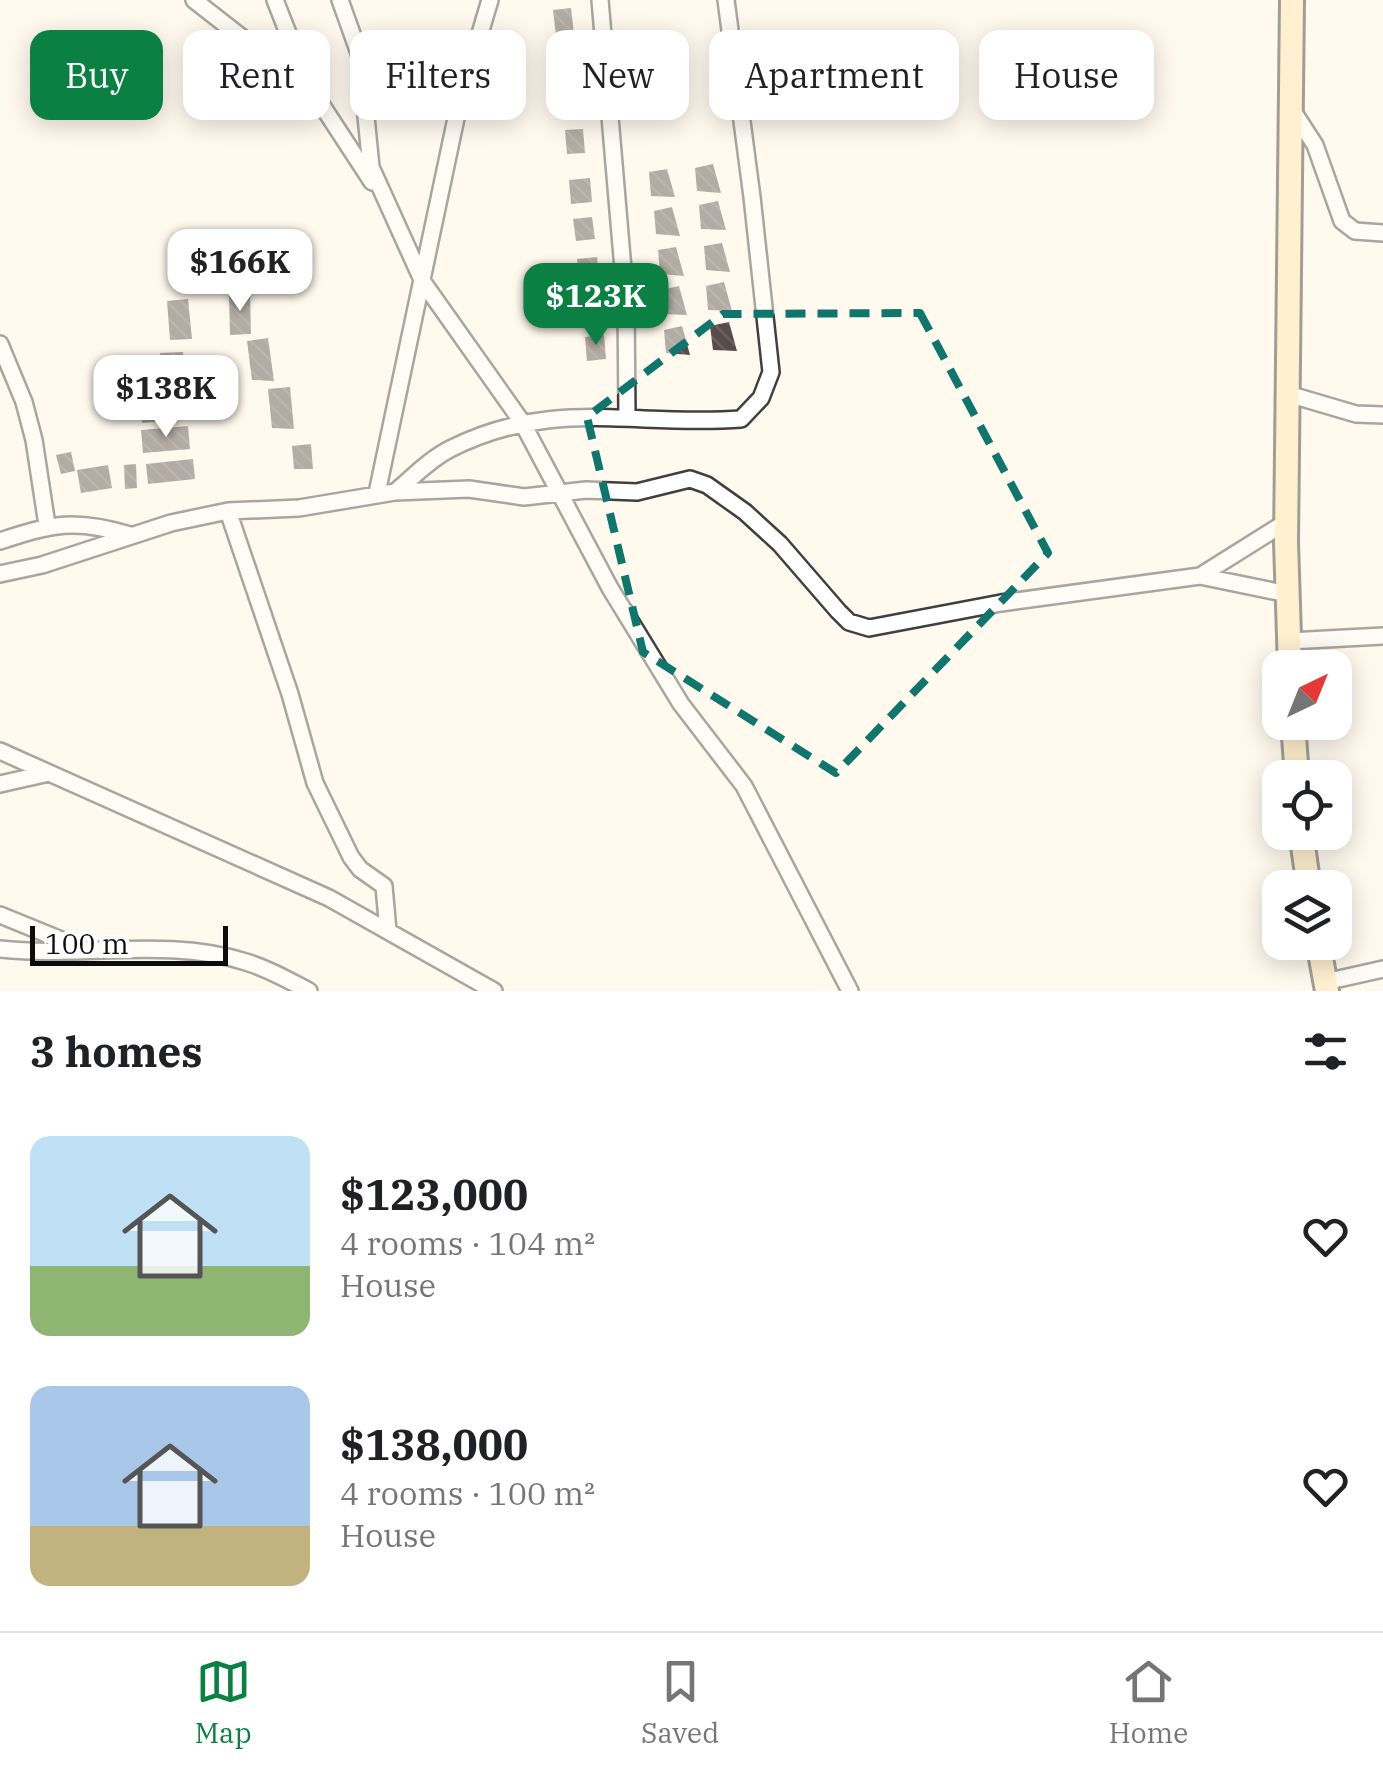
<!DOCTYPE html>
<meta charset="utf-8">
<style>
body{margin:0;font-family:"IBM Plex Serif",serif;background:#f6f6f6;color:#202124;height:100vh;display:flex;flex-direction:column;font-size:38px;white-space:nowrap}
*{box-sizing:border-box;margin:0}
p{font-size:32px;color:#757577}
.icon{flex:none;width:55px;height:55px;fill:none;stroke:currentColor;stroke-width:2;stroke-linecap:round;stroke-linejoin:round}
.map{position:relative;height:991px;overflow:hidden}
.panel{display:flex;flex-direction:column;background:#fff;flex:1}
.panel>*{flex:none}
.hud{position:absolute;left:30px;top:30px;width:1325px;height:90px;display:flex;gap:20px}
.needle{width:65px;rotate:43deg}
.controls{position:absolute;left:1262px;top:650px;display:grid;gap:20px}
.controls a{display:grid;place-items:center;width:90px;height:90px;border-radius:20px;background:#fff;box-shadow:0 5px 25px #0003;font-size:50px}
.scale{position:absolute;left:30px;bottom:25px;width:198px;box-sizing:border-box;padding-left:10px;border:5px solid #0d0d0d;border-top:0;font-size:28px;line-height:35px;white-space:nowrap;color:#0d0d0d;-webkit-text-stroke:8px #fff;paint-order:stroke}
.price{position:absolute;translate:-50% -85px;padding:0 22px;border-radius:20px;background:#fff;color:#222;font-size:32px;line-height:65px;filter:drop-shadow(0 2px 5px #0008)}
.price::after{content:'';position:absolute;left:50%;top:60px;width:30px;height:22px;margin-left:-15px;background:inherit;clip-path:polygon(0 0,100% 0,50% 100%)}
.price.on{background:#0b8043;color:#fff}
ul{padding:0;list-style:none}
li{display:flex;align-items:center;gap:30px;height:250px;padding:0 30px}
li span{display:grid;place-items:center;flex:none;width:280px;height:200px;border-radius:20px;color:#555}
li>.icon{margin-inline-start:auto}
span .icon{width:120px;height:120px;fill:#fffc;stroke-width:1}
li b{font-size:42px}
h2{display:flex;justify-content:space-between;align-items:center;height:120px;padding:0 30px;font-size:42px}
.tag{padding:0 35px;border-radius:20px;background:#fff;box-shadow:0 5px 25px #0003;font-size:35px;line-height:90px}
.tag.on{background:#0b8043;color:#fff}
.dock{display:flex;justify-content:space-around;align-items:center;height:140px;border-top:2px solid #e0e0e0;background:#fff;font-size:28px;color:#757577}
.dock a{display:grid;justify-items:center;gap:5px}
.dock .on{color:#0b8043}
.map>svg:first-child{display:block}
.building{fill:url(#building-back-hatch)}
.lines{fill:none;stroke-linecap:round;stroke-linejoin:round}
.minor-casing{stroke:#404040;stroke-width:20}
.secondary-casing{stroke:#2f2f2f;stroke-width:28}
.minor{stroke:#fff;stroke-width:15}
.secondary{stroke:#ffe7a9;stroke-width:22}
.marked{fill:none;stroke:#0f766e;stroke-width:8;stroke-dasharray:20 12;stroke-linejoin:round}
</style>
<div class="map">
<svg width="1383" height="991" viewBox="0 0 1383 991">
<defs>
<pattern id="building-back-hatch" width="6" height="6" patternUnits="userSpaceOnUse" patternTransform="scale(2.5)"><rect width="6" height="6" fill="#574c49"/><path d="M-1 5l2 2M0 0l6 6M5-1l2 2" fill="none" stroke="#6a615f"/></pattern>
</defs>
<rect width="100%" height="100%" fill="#fff9ee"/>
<!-- building -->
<path class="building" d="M571,8L574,34L556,36L553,10Z
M576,48L579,73L559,75L556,50Z
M579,88L582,109L564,112L561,91Z
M583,129L585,153L567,154L565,130Z
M713,164L721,193L697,191L695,168Z
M667,169L675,197L651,196L649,172Z
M590,178L592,202L571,204L569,180Z
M718,201L726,230L701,229L699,205Z
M672,207L680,236L656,234L654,211Z
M592,217L595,239L576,241L573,219Z
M722,243L730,272L706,270L704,246Z
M676,247L684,276L660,274L658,250Z
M597,257L599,280L579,281L577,259Z
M724,282L732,311L708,310L706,286Z
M679,286L687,315L663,314L661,290Z
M250,294L251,334L230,335L229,295Z
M600,296L603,319L583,321L580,298Z
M188,299L192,339L170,340L167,301Z
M729,322L737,351L713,350L710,326Z
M682,326L690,355L666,353L664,330Z
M604,335L606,359L587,361L585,337Z
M268,338L274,381L252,380L247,341Z
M183,352L185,389L162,390L160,353Z
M290,387L294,429L272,428L268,389Z
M184,394L186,419L142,423L140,398Z
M188,426L190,449L143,453L141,430Z
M311,444L313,469H294L292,446Z
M71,452L75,471L61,474L56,455Z
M193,459L195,479L148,484L146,464Z
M136,464L137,488L125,489L124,465Z
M108,465L112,488L81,493L77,470Z"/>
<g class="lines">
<defs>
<path id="minor" d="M194,0L286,72L308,84L372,182
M275,0L308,84
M340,0L360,56L371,167L423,282L522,422L610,588L681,704L744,786L850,991
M600,0L626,304L627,417
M1291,108L1315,145L1342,221L1355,231L1383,233
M0,344L24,402L34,440L47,525
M1288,394L1356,414L1383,415
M395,492C412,478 430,459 450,449C553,397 633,427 741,419L761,398L771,372L752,197L726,0
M377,493L459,104L490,0
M228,511L290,694L315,783L351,857L360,869L384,886L388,931
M0,541C52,524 75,518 130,535
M0,574L42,565L171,523L228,511L299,508L395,492L469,489L524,497L586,490L637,492L690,479L707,485L745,512L780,544L838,611L849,622L869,628L1001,603L1200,576L1286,522
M1200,576L1288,594
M1289,641L1383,636
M0,751L329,898L494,991
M0,784L49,773
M0,915L81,948
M0,949C82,958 166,937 246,962C269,969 288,980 309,991
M1325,982L1383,969"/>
<path id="secondary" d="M1290,668L1286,542L1292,0
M1293,722L1297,778
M1301,832L1309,888
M1318,942L1327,991"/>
</defs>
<!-- minor casing -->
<use href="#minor" class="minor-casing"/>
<!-- secondary casing -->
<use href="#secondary" class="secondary-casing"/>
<!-- minor -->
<use href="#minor" class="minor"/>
<!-- secondary -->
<use href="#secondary" class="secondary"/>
</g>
<!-- marked area -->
<path d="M0 0H1383V991H0ZM920,313L1048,553L836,773L643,652L587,417L723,314Z" fill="#fff9ee" fill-opacity=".55" fill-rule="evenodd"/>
<path class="marked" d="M920,313L1048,553L836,773L643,652L587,417L723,314Z"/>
</svg>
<div class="controls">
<a><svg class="needle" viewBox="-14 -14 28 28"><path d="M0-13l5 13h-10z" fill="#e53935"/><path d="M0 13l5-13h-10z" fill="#757577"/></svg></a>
<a><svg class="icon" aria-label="locate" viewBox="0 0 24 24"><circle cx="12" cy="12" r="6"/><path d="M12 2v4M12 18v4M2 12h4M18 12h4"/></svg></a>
<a><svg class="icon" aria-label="layers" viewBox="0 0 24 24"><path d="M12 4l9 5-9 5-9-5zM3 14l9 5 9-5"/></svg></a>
</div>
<div class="scale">100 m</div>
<b class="price" style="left:240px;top:314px">$166K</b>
<b class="price on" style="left:596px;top:348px">$123K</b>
<b class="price" style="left:166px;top:440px">$138K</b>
<div class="hud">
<a class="tag on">Buy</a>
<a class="tag">Rent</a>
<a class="tag">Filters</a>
<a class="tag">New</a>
<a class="tag">Apartment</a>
<a class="tag">House</a>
</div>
</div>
<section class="panel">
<h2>3 homes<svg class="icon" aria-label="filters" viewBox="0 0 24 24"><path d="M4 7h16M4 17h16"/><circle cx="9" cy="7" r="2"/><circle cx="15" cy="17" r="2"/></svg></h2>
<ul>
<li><span style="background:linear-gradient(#bfe0f5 65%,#8fb573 0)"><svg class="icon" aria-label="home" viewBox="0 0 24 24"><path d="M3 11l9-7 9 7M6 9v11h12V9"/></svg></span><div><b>$123,000</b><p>4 rooms · 104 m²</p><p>House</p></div><svg class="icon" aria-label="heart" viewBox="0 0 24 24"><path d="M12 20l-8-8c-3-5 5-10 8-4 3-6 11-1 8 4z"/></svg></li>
<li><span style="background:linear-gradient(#a9c7e8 70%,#c2b280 0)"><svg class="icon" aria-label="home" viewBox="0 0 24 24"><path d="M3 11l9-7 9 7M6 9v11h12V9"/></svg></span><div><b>$138,000</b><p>4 rooms · 100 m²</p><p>House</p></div><svg class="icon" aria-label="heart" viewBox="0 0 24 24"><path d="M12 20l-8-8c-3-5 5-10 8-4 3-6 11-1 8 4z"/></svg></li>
</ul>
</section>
<nav class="dock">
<a class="on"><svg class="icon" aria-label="map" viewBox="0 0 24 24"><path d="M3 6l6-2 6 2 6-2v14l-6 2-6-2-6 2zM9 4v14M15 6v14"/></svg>Map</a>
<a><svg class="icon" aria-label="saved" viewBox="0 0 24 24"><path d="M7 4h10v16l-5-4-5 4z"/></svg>Saved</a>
<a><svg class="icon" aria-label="home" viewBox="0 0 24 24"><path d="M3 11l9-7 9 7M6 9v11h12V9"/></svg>Home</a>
</nav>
